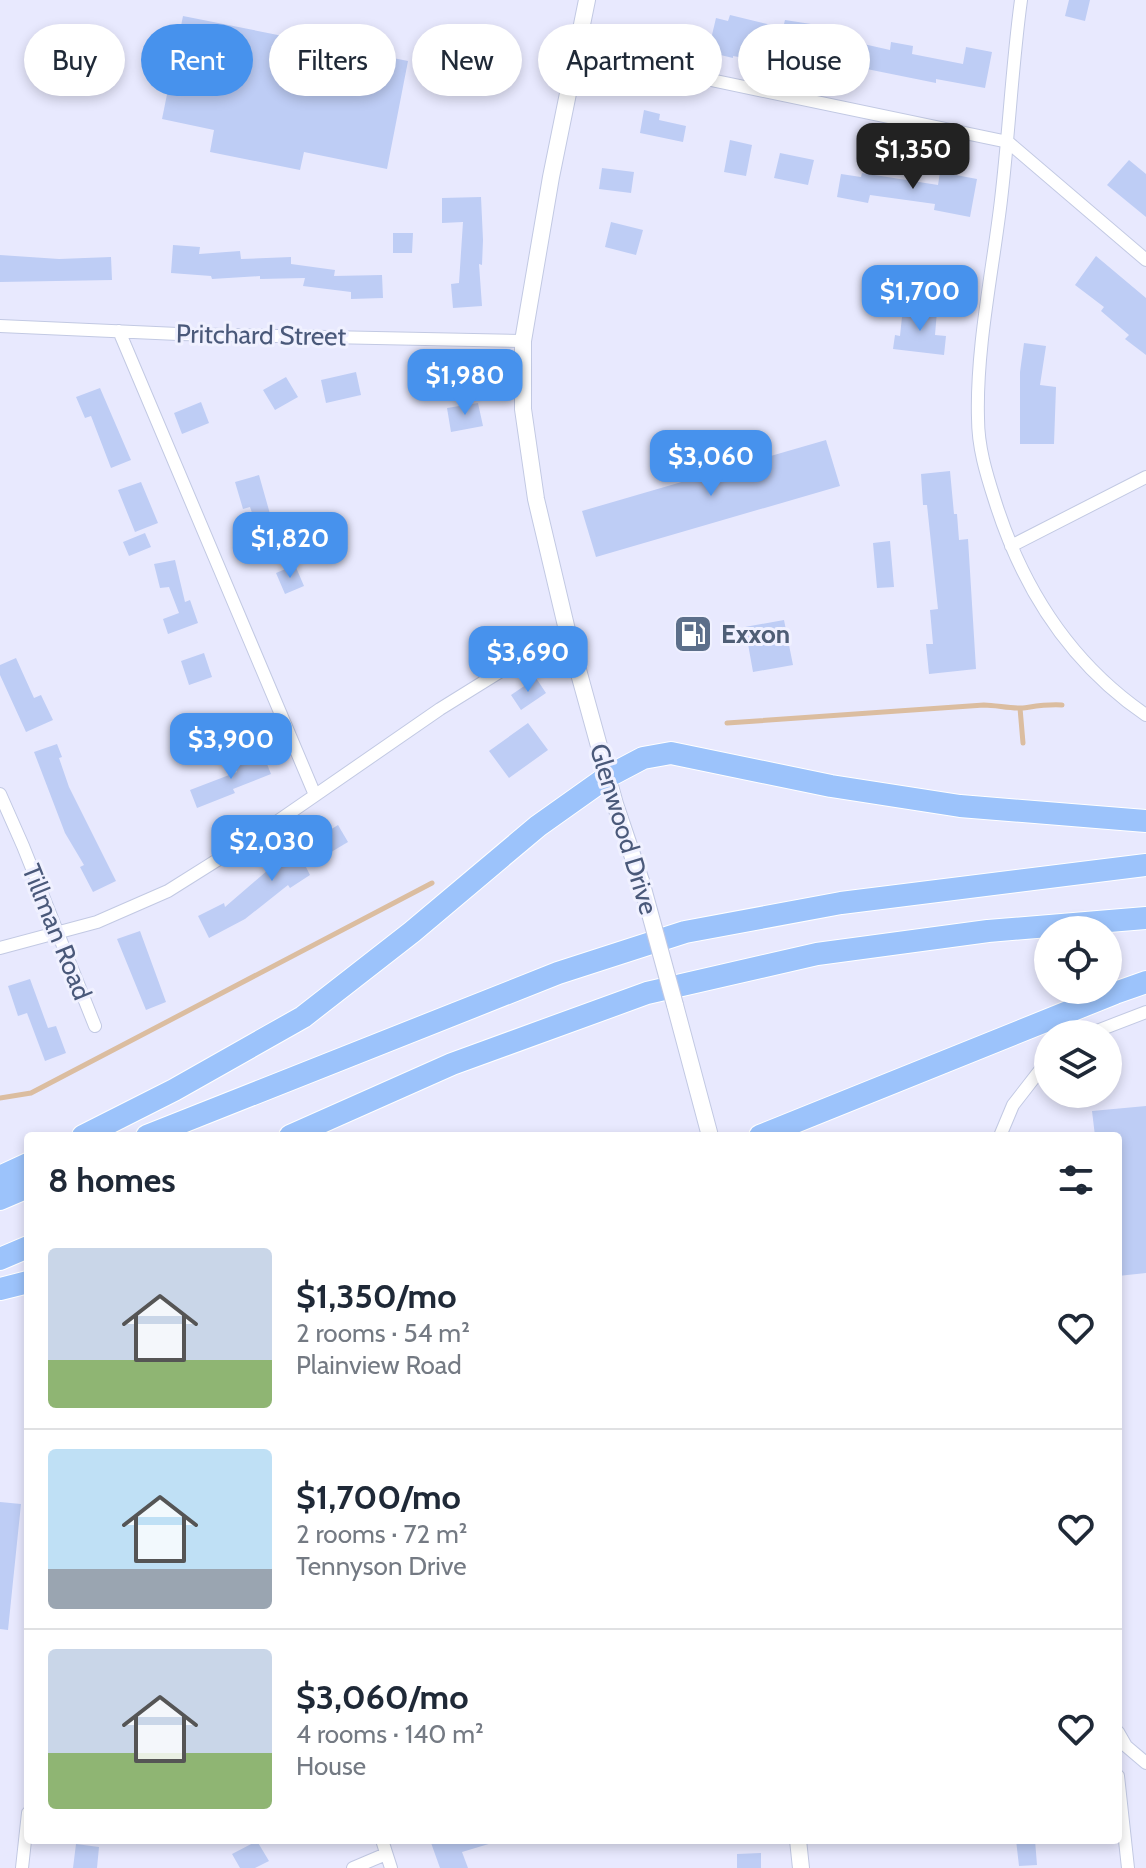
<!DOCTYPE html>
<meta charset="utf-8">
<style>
body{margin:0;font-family:Cabin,sans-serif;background:#f6f6f7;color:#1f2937;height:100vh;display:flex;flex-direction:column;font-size:30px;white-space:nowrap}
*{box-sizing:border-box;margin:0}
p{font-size:26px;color:#747a83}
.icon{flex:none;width:44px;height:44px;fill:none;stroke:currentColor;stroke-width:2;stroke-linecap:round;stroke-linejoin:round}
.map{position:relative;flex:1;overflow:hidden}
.panel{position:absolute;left:24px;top:1132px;width:1098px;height:712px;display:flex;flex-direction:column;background:#fff;border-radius:8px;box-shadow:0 4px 12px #0003}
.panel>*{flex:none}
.hud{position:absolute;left:24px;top:24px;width:1098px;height:72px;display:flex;gap:16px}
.tools{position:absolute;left:1034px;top:916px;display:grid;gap:16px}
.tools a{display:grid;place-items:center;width:88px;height:88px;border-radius:50%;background:#fff;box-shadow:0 4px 12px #0003;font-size:40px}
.price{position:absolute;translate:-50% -68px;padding:0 18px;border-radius:16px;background:#4792ed;color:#fff;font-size:26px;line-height:52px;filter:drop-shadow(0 2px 4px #0008)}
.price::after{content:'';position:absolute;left:50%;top:48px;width:24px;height:18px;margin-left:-12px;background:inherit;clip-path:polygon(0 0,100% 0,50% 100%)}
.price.selected{background:#222;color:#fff}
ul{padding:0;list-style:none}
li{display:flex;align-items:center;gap:24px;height:200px;padding:0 24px}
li+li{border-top:2px solid #e0e1e3}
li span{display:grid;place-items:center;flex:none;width:224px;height:160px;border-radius:8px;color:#555}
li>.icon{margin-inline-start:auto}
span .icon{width:96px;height:96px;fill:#fffc;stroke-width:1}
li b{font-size:34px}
h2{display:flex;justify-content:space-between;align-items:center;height:96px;padding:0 24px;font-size:34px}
.pill{padding:0 28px;border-radius:36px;background:#fff;box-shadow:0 4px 12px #0003;font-size:28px;line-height:72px}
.pill.selected{background:#4792ed;color:#fff}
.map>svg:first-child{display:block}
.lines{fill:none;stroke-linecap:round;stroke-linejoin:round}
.stream{stroke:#dbbda0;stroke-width:5}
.building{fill:#becdf5}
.minor-casing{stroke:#c2c9e3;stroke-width:14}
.tertiary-casing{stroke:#c2c9e3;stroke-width:18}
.motorway-casing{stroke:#fff;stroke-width:24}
.minor{stroke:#fff;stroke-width:12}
.tertiary{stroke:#fff;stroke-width:16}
.motorway{stroke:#9cc3fb;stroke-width:22}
.tertiary-bridge-casing{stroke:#c2c9e3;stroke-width:18;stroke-linecap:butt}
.tertiary-bridge{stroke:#fff;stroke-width:16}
.labels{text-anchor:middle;stroke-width:6;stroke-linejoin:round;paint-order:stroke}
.street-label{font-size:26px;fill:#4a597a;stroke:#f0f1ff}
.service-label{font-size:26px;font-weight:bold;fill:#4e5e75;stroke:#f0f1ff;text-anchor:start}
</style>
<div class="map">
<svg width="1146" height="1868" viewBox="0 0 1146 1868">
<rect width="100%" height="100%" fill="#e8e9fe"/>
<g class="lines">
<!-- stream -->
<path class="stream" d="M1020,708L1023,743
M727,723L984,705C996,705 1011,709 1023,708C1037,706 1047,704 1062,705
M0,1098L31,1093L432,883"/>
</g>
<!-- building -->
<path class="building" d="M1069,0H1090L1085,21L1065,16Z
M730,15L783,28L785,20L811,24L804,68L733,56V58L708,52L716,18L728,21Z
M183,16L408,61L387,169L304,152L300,170L210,152L214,130L162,119Z
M837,38L890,50L891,42L913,46L912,54L963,64L966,47L992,52L985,88L936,79V83L832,62Z
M644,110L660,114L659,120L686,126L683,142L640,133Z
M730,140L752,145L746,176L724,172Z
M780,153L814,160L808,185L774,178Z
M1129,160L1146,174V217L1107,185Z
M602,168L634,172L631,193L599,189Z
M940,172L977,179L970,217L934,210L935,204L870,195L868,203L837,197L841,174L861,177L862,173L938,185Z
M481,197L483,240L482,265L479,264L482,306L453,308L451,284L459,283L463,222L442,223V198Z
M611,222L643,230L636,255L605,247Z
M393,233H413L412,253H393Z
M173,245L200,247L199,254L240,251L241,259L291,257V264L335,270L334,276L382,275L383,298L351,299V292L303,286L305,278L260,279V276L212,279L211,276L171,273Z
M0,255L59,259L111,257L112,280L0,282Z
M1096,256L1146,298V355L1125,339L1129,335L1101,311L1104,307L1075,285Z
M936,274L970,275L969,296L935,295Z
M903,307L937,311L935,335L946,336L944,355L893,349L895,335L900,336Z
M1024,343L1046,346L1040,385L1056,387L1054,444H1020V372Z
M454,359L478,362L475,384L451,380Z
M356,372L361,395L326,403L321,380Z
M286,377L298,397L275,410L263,390Z
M100,388L131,460L111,468L91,416L85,418L76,397Z
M201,402L209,423L182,434L174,413Z
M478,403L483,426L451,432L447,408Z
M826,440L840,486L596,557L582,511Z
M950,471L954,514H957L959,540L968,539L976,669L929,674L926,644H933L930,610L938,609L927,505H923L921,474Z
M259,475L272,521L277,520L286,543L265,550L250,507L243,509L235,482Z
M141,482L158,523L135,532L118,490Z
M145,533L151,547L129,556L123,542Z
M890,541L894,587L877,588L873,543Z
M175,560L185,602L190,600L198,623L168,634L163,619L179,613L169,587L160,588L154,564Z
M295,565L304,586L285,594L276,573Z
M784,620L793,665L753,672L745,627Z
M204,653L212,677L189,685L181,661Z
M16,658L34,698L41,695L53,720L26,732L0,675V665Z
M536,678L546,693L521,710L511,695Z
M528,723L548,750L509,778L489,751Z
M57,744L62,757L59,758L69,787L116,881L93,892L80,867L84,865L65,833L34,752Z
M263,754L271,774L233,789L235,793L197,808L190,790L237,772L234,765Z
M338,825L348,842L306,867L310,875L290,888L288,885L245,919L209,938L198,916L224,903L225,907L275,864Z
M140,931L166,1002L146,1010L117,939Z
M30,979L48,1028L56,1026L66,1053L45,1061L27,1013L18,1016L8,986Z
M1146,1106V1273L1118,1276V1136H1095L1092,1111Z
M0,1502L21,1504L8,1630L0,1629Z
M430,1840H491L492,1843L462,1852L468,1868H440Z
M1016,1840H1035L1037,1865L1019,1866Z
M257,1841L269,1861L255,1868H240L232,1854Z
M76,1844L99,1847L97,1868H73Z
M761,1853V1868H737V1854Z"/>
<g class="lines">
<defs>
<path id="minor" d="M1021,0C1012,66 1009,133 1001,200C993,269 976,348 978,418C978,447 986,473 995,501C1022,587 1070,663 1146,715
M579,43L692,76L1008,142L1146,260
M0,326L178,334L523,341
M119,331L315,795
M1011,546L1146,477
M0,794L23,846L95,1026
M0,948L97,922L168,891L265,830L440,709L567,630
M1089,1034L1146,1012
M1000,1136L1013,1105L1048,1060
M1118,1732L1126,1746L1146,1763
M1118,1776L1128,1868
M382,1840L391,1868
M22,1868L28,1813
M353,1868L386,1854"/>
<path id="tertiary" d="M587,0L551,177L523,341V409L536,499L567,630L615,804L641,881
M675,1005L710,1136
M798,1840L801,1868"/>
<path id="motorway" d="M83,1136L174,1090L303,1017L412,932L538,826L607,777L643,758L671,753L831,786L960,806L1146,821
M147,1136L558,973L685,932L841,903L1146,865
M290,1136L452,1064L647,993L817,954L988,931L1146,918
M760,1136L1115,993L1146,982
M0,1177L28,1164
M0,1199L28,1187
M0,1259L28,1247
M0,1289L28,1282"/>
</defs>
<!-- minor casing -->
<use href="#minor" class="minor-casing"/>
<!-- tertiary casing -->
<use href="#tertiary" class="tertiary-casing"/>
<!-- motorway casing -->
<use href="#motorway" class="motorway-casing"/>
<!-- minor -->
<use href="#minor" class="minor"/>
<!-- tertiary -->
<use href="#tertiary" class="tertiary"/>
<!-- motorway -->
<use href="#motorway" class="motorway"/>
<defs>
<path id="tertiary-bridge" d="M641,881L675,1005"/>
</defs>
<!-- tertiary-bridge casing -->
<use href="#tertiary-bridge" class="tertiary-bridge-casing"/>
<!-- tertiary-bridge -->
<use href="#tertiary-bridge" class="tertiary-bridge"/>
</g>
<!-- icons -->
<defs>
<symbol id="fuel-square" viewBox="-11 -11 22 22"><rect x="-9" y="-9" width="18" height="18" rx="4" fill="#5c6f8a" stroke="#f0f1ff"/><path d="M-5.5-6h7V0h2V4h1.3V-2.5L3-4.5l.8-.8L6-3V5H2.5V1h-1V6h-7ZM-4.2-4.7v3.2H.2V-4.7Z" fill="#fff"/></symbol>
</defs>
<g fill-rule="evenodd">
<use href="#fuel-square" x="671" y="612" width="44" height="44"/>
</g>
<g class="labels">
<!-- street labels -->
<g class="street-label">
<text transform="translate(261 335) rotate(1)" y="9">Pritchard Street</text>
<text transform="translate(624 829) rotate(73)" y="9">Glenwood Drive</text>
<text transform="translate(57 932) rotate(68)" y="9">Tillman Road</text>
</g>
<!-- service labels -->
<g class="service-label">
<text x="721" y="643">Exxon</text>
</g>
</g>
</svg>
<div class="tools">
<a><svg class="icon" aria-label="locate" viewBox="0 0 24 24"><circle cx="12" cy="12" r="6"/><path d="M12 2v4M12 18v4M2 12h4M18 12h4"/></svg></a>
<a><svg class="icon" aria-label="layers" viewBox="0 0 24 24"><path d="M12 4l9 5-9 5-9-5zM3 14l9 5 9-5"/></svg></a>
</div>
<b class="price selected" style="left:913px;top:191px">$1,350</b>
<b class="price" style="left:920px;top:333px">$1,700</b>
<b class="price" style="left:465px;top:417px">$1,980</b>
<b class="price" style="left:711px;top:498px">$3,060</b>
<b class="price" style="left:290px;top:580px">$1,820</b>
<b class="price" style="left:528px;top:694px">$3,690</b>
<b class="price" style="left:231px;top:781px">$3,900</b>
<b class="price" style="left:272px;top:883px">$2,030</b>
<div class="hud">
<a class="pill">Buy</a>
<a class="pill selected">Rent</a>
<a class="pill">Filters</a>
<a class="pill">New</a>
<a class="pill">Apartment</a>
<a class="pill">House</a>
</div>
<section class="panel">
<h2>8 homes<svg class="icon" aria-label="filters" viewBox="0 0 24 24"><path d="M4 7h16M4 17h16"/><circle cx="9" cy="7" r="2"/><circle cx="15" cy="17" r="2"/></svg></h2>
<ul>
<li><span style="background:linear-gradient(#c9d6e8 70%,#8fb573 0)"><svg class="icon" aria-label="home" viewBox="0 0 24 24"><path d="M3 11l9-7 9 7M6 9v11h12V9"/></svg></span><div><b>$1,350/mo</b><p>2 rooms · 54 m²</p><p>Plainview Road</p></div><svg class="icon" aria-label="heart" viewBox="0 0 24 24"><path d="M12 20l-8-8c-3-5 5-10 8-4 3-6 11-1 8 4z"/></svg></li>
<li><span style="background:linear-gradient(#bfe0f5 75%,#9aa5b1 0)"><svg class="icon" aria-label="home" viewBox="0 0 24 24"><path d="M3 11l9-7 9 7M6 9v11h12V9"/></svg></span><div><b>$1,700/mo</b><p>2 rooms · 72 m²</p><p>Tennyson Drive</p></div><svg class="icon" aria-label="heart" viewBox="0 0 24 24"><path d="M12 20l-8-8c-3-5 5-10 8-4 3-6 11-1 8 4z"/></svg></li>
<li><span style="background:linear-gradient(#c9d6e8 65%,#8fb573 0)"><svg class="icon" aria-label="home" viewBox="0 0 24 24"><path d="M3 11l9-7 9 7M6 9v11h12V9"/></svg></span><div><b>$3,060/mo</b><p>4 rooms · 140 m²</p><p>House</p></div><svg class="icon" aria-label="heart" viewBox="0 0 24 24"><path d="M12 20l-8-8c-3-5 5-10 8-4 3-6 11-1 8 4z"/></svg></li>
</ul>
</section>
</div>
